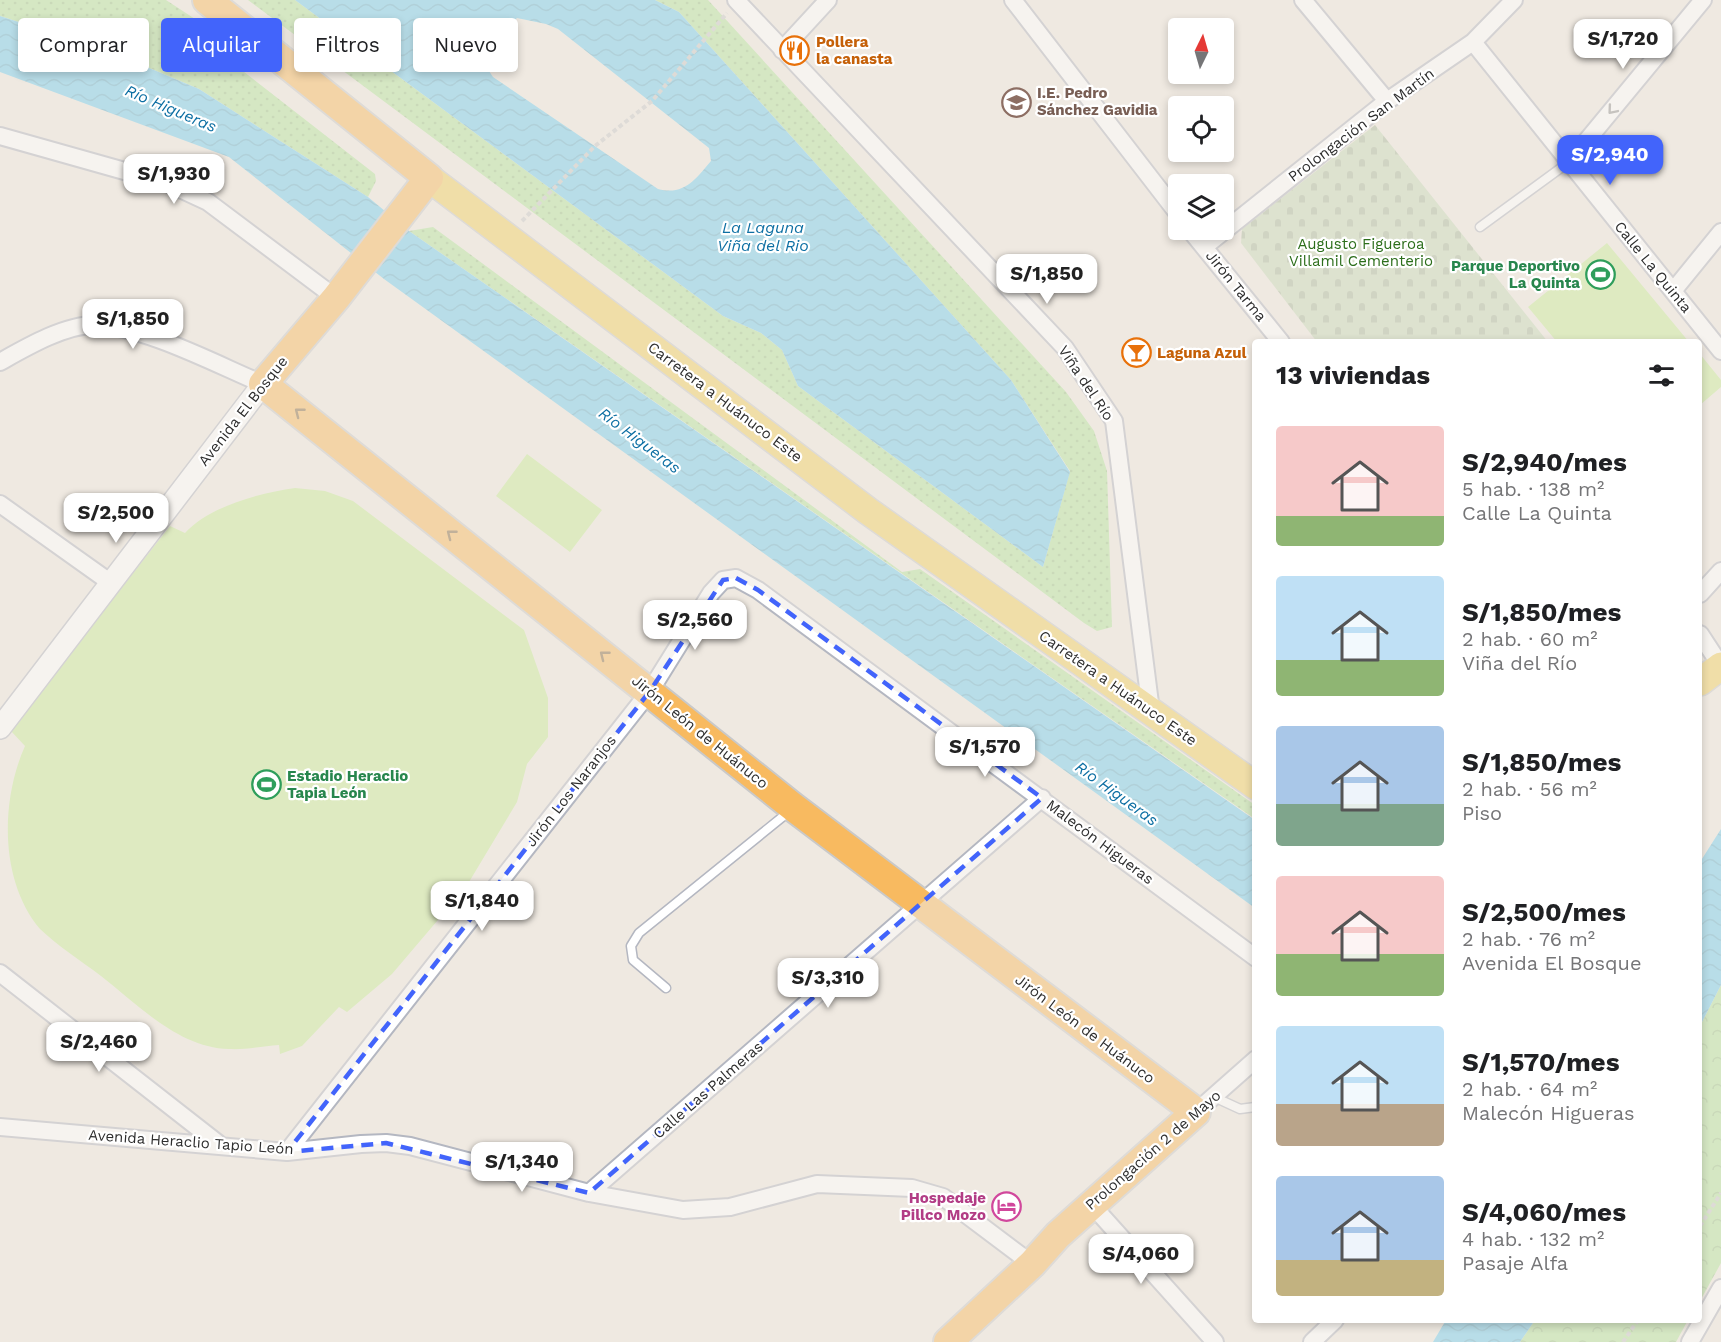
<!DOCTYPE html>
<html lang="es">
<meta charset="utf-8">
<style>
body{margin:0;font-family:"Work Sans",sans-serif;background:#f6f6f6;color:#202124;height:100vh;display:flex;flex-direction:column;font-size:22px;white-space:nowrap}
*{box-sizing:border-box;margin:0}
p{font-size:20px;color:#757577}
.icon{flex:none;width:33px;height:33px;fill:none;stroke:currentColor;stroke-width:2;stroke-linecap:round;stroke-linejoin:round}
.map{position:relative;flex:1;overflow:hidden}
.sheet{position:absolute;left:1252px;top:339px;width:450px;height:984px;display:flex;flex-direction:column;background:#fff;border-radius:6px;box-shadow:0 3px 9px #0003}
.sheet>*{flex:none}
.guide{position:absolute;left:18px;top:18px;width:570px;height:54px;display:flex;gap:12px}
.needle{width:39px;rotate:5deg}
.controls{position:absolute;left:1168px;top:18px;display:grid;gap:12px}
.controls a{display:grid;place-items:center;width:66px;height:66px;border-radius:6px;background:#fff;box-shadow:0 3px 9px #0003;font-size:30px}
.price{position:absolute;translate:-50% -51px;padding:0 14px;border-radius:12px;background:#fff;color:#222;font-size:20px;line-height:39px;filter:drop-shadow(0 2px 3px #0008)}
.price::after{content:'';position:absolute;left:50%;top:36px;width:18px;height:14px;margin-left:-9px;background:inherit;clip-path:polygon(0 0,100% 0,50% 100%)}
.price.active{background:#4264fb;color:#fff}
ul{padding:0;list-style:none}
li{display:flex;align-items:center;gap:18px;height:150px;padding:0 24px}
li span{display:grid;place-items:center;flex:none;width:168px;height:120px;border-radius:6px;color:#555}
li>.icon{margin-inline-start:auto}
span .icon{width:72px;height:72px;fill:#fffc;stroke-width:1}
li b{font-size:26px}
h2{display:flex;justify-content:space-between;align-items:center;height:72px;padding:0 24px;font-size:26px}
.chip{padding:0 21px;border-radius:6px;background:#fff;box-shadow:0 3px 9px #0003;font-size:21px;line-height:54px}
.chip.active{background:#4264fb;color:#fff}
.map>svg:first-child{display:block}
.forest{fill:url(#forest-crowns)}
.cemetery{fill:url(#cemetery-stones)}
.garden{fill:url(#garden-dots)}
.pitch{fill:#c9ec9a}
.water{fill:url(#water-waves);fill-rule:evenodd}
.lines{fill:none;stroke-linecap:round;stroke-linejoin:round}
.service-casing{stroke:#b4b7c1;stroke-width:11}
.minor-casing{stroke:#b4b7c1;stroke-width:20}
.tertiary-casing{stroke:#b4b7c1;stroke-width:24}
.primary-casing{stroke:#c9c9c9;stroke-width:30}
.trunk-casing{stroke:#c9c9c9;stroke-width:32}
.path{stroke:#c9c9c9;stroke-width:4;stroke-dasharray:4.5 3;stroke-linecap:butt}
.service{stroke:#fff;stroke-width:8}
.minor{stroke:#fff;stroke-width:16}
.tertiary{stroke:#fff;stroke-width:21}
.primary{stroke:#f2d163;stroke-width:27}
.trunk{stroke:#f8ba60;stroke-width:28}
.oneway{stroke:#969696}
.oneway2{stroke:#896d44}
.marked{fill:none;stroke:#4264fb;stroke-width:4.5;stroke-dasharray:12 8;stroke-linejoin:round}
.labels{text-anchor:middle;stroke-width:4.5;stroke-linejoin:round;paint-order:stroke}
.food-label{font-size:15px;font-weight:bold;fill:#c56008;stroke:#fff;text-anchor:start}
.education-label{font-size:15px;font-weight:bold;fill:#785e54;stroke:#fff;text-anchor:start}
.street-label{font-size:15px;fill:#2e2e2e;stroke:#fff}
.park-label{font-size:15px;fill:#2c6e1b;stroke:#fff}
.leisure-label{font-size:15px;font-weight:bold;fill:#27864d;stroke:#fff;text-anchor:end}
.hotel-label{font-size:15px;font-weight:bold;fill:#b23c85;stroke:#fff;text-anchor:end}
.water-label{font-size:16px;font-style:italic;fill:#0d6fa3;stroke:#fff}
</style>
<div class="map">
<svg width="1721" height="1342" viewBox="0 0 1721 1342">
<defs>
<pattern id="forest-crowns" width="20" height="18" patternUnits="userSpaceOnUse" patternTransform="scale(1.5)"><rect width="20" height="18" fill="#b6e59e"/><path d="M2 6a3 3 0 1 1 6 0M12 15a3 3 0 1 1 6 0" fill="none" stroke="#9dc588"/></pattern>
<pattern id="cemetery-stones" width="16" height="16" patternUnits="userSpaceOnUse" patternTransform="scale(1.5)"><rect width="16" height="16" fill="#c8d9b8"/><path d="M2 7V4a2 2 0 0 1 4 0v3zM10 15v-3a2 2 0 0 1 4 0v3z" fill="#acbb9e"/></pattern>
<pattern id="garden-dots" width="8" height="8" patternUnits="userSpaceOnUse" patternTransform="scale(1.5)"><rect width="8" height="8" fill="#b6e59e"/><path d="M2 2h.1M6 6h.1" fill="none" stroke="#9dc588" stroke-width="1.8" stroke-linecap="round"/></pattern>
<pattern id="water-waves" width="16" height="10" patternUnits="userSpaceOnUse" patternTransform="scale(1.5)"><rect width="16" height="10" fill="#75cff0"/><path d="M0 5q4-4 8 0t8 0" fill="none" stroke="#66b2ce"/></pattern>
</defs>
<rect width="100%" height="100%" fill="#efe9e1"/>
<!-- forest -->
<path class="forest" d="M1721,985V1263L1700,1301V1026Z
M1535,1320H1688L1676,1342H1520Z"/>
<!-- cemetery -->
<path class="cemetery" d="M1375,125L1548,342H1317L1241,243L1242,229Z"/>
<!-- garden -->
<path class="garden" d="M0,0H166L218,34L216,50L375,174L376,181L368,197L199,89L109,51L0,16Z
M248,0H295L723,316L761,333L782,350L798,386L1043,567L1070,471L1011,380L679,12L655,0H708L1066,392L1094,431L1107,471L1112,627L1097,631L1084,623Z
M433,227L902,572L920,569L1255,805V819L409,231Z"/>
<!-- pitch -->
<path class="pitch" d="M1607,243L1689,342H1557L1528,307Z
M1700,354L1721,380V387L1700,405Z
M527,454L602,510L570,552L496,496Z
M295,488L325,491L353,501L524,630L548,698V737L527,764L517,802L466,887L392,974L347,1012L339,1007L302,1046L280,1054L279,1045C263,1046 245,1050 229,1049C179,1048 138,1005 101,976C81,961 58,946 40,929C0,882 0,802 25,746L10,730L170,526L185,533C210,506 259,493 295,488Z"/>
<!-- water -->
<path class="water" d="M295,0H655L679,12L1011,380L1070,472L1043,567L798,386L782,350L761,333L723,316ZM517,18L546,24L558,29L709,148L711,161C696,179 684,196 658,189L493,77L483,62L484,47Z
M0,16L109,51L199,89L368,197L409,231L1255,820V908L384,279L229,157L0,72Z
M1721,829V985L1700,1026V862Z
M1446,1320H1535L1520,1342H1433Z"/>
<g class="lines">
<defs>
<path id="service" d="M1480,227L1569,162
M666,988L633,960L631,946L639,933L791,810
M1214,1097L1240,1109L1255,1107"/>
<path id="minor" d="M736,0L1065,348L1114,421L1151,711
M1013,0L1179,215
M1303,0L1387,101
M1473,42L1721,351
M782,50L828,0
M0,136L167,183L208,202L336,298
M1569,162L1703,0
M1190,230L1281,342
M1204,247L1387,101L1473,42L1514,0
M1673,291L1721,232
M0,362C25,348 64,325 94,325C145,326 215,364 263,384
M0,504L111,583
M1700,594L1721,571
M1700,634L1721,666
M0,973L220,1145
M1196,1112L1256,1059
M0,1127L287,1152L361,1144L386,1143L410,1146L589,1193L683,1210L730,1207L817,1184L912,1188L943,1197L1032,1264
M287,1152L650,691L711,593L723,580L736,578L758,590L1256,958
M589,1193L1042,798
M1092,1205L1215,1342
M1312,1342L1335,1320
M1690,1342L1721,1288"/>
<path id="tertiary" d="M0,728L263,384"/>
<path id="primary" d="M429,178L868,511L1256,786
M1700,682L1721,666"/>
<path id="trunk" d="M207,0L429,178L336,298L263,384L793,807L1196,1112L1058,1235L1032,1264L948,1342"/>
</defs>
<!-- service casing -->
<use href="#service" class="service-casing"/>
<!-- minor casing -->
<use href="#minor" class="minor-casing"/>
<!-- tertiary casing -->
<use href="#tertiary" class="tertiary-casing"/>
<!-- primary casing -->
<use href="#primary" class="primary-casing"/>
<!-- trunk casing -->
<use href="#trunk" class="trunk-casing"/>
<!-- path -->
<path class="path" d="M522,221L595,146L652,101L727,13
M1700,1226L1721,1193
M1623,1342L1638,1320"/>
<!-- service -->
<use href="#service" class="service"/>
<!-- minor -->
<use href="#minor" class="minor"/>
<!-- tertiary -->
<use href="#tertiary" class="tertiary"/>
<!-- primary -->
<use href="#primary" class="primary"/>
<!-- trunk -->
<use href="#trunk" class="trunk"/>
</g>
<!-- one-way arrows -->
<defs><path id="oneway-chevron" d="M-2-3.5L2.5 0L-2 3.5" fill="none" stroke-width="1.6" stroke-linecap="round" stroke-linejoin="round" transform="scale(1.5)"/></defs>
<use class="oneway" href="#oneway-chevron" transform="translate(1612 110) rotate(130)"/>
<g class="oneway2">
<use href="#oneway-chevron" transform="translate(299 412) rotate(-142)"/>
<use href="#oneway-chevron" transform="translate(451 534) rotate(-142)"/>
<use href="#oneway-chevron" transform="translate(604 655) rotate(-142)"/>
</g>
<!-- marked area -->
<path d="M0 0H1721V1342H0ZM736,578L758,590L1042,798L589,1193L386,1143L287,1152L650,691L723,580Z" fill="#efe9e1" fill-opacity=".55" fill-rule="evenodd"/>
<path class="marked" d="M736,578L758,590L1042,798L589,1193L386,1143L287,1152L650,691L723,580Z"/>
<!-- icons -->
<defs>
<symbol id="restaurant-ring" viewBox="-11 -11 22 22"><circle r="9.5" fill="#fff" stroke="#e8710a" stroke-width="1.5"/><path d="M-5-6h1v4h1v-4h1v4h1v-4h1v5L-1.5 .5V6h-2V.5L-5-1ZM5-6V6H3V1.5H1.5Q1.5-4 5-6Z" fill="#e8710a"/></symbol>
<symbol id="school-ring" viewBox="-11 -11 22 22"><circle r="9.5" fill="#fff" stroke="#8d6e63" stroke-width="1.5"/><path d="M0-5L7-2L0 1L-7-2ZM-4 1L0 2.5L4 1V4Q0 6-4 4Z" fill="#8d6e63"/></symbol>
<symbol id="stadium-ring" viewBox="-11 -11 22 22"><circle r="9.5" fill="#fff" stroke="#2e9e5b" stroke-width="1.5"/><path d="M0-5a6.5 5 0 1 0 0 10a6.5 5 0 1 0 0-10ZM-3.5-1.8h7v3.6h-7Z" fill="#2e9e5b"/></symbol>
<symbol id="bar-ring" viewBox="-11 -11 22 22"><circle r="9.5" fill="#fff" stroke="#e8710a" stroke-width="1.5"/><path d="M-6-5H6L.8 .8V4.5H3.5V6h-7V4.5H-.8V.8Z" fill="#e8710a"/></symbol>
<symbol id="hotel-ring" viewBox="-11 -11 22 22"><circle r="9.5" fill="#fff" stroke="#d1479c" stroke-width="1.5"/><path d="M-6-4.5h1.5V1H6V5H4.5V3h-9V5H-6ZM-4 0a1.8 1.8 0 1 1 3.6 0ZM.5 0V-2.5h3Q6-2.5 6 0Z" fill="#d1479c"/></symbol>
</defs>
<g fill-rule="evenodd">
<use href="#restaurant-ring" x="778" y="34" width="33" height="33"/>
<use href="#school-ring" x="1000" y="86" width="33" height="33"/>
<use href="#stadium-ring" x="1584" y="258" width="33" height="33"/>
<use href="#bar-ring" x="1120" y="336" width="33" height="33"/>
<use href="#stadium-ring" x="250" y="768" width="33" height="33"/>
<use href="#hotel-ring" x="990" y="1190" width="33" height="33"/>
</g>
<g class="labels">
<!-- food labels -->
<g class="food-label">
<text x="816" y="47">Pollera<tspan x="816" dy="17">la canasta</tspan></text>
<text x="1157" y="358">Laguna Azul</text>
</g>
<!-- education labels -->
<g class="education-label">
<text x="1037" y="98">I.E. Pedro<tspan x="1037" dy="17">Sánchez Gavidia</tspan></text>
</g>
<!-- street labels -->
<g class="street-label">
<text transform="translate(1361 125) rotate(-37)" y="5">Prolongación San Martín</text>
<text transform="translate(1653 267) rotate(51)" y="5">Calle La Quinta</text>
<text transform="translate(1236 286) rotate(51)" y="5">Jirón Tarma</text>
<text transform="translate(1086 383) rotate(56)" y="5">Viña del Río</text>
<text transform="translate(725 402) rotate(37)" y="5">Carretera a Huánuco Este</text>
<text transform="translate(243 411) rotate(-52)" y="5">Avenida El Bosque</text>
<text transform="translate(1118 688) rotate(35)" y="5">Carretera a Huánuco Este</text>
<text transform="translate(700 732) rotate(39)" y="5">Jirón León de Huánuco</text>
<text transform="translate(571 791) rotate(-52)" y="5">Jirón Los Naranjos</text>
<text transform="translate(1100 842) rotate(37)" y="5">Malecón Higueras</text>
<text transform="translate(1085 1029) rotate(37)" y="5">Jirón León de Huánuco</text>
<text transform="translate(708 1090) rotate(-41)" y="5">Calle Las Palmeras</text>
<text transform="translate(191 1142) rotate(4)" y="5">Avenida Heraclio Tapio León</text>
<text transform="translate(1153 1150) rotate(-41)" y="5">Prolongación 2 de Mayo</text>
</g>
<!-- park labels -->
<g class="park-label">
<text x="1361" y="249">Augusto Figueroa<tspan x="1361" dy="17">Villamil Cementerio</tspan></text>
</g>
<!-- leisure labels -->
<g class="leisure-label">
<text x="1580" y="271">Parque Deportivo<tspan x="1580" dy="17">La Quinta</tspan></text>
<text x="287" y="781" text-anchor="start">Estadio Heraclio<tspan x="287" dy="17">Tapia León</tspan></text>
</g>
<!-- hotel labels -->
<g class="hotel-label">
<text x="986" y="1203">Hospedaje<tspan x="986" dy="17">Pillco Mozo</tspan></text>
</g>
<!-- water labels -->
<g class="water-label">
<text transform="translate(171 108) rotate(23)" y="6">Río Higueras</text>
<text x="763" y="233">La Laguna<tspan x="763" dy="18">Viña del Rio</tspan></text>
<text transform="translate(640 440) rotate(37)" y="6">Río Higueras</text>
<text transform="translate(1117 793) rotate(36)" y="6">Río Higueras</text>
</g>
</g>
</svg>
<div class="controls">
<a><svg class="needle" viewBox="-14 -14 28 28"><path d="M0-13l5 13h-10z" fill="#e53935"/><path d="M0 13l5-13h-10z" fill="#757577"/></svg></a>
<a><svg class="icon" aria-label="locate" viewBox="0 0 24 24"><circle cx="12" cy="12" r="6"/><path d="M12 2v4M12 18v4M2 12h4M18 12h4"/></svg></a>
<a><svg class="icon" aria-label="layers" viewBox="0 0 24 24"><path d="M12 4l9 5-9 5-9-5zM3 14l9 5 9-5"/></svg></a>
</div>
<b class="price" style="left:1623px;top:70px">S/1,720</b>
<b class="price active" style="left:1610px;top:186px">S/2,940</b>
<b class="price" style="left:174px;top:205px">S/1,930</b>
<b class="price" style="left:1047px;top:305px">S/1,850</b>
<b class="price" style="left:133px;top:350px">S/1,850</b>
<b class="price" style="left:116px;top:544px">S/2,500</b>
<b class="price" style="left:695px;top:651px">S/2,560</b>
<b class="price" style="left:985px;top:778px">S/1,570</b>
<b class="price" style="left:482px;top:932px">S/1,840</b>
<b class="price" style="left:828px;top:1009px">S/3,310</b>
<b class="price" style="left:99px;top:1073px">S/2,460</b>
<b class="price" style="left:522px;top:1193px">S/1,340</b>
<b class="price" style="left:1141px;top:1285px">S/4,060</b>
<div class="guide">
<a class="chip">Comprar</a>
<a class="chip active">Alquilar</a>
<a class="chip">Filtros</a>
<a class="chip">Nuevo</a>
</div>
<section class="sheet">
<h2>13 viviendas<svg class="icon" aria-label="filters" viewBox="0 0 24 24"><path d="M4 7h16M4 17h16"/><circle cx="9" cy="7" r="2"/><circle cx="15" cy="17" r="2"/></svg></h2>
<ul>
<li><span style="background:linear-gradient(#f6c9c9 75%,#8fb573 0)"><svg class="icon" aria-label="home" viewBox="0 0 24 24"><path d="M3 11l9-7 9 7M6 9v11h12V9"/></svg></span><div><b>S/2,940/mes</b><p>5 hab. · 138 m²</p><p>Calle La Quinta</p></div></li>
<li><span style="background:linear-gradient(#bfe0f5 70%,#8fb573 0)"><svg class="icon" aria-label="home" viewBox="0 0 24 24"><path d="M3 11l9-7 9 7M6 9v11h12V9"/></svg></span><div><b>S/1,850/mes</b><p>2 hab. · 60 m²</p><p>Viña del Río</p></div></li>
<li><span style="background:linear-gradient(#a9c7e8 65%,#7fa58c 0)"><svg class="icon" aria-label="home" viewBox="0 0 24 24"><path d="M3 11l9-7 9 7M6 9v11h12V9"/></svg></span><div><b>S/1,850/mes</b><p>2 hab. · 56 m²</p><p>Piso</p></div></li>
<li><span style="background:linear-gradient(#f6c9c9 65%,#8fb573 0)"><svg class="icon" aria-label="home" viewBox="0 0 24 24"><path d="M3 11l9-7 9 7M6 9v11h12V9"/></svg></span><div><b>S/2,500/mes</b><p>2 hab. · 76 m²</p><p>Avenida El Bosque</p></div></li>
<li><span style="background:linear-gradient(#bfe0f5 65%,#b9a48a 0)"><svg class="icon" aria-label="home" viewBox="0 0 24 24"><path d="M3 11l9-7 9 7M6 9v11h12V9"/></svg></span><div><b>S/1,570/mes</b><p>2 hab. · 64 m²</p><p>Malecón Higueras</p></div></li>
<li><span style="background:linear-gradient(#a9c7e8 70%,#c2b280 0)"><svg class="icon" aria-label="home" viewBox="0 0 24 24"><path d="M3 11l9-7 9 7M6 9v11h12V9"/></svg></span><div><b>S/4,060/mes</b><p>4 hab. · 132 m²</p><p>Pasaje Alfa</p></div></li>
</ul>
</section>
</div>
